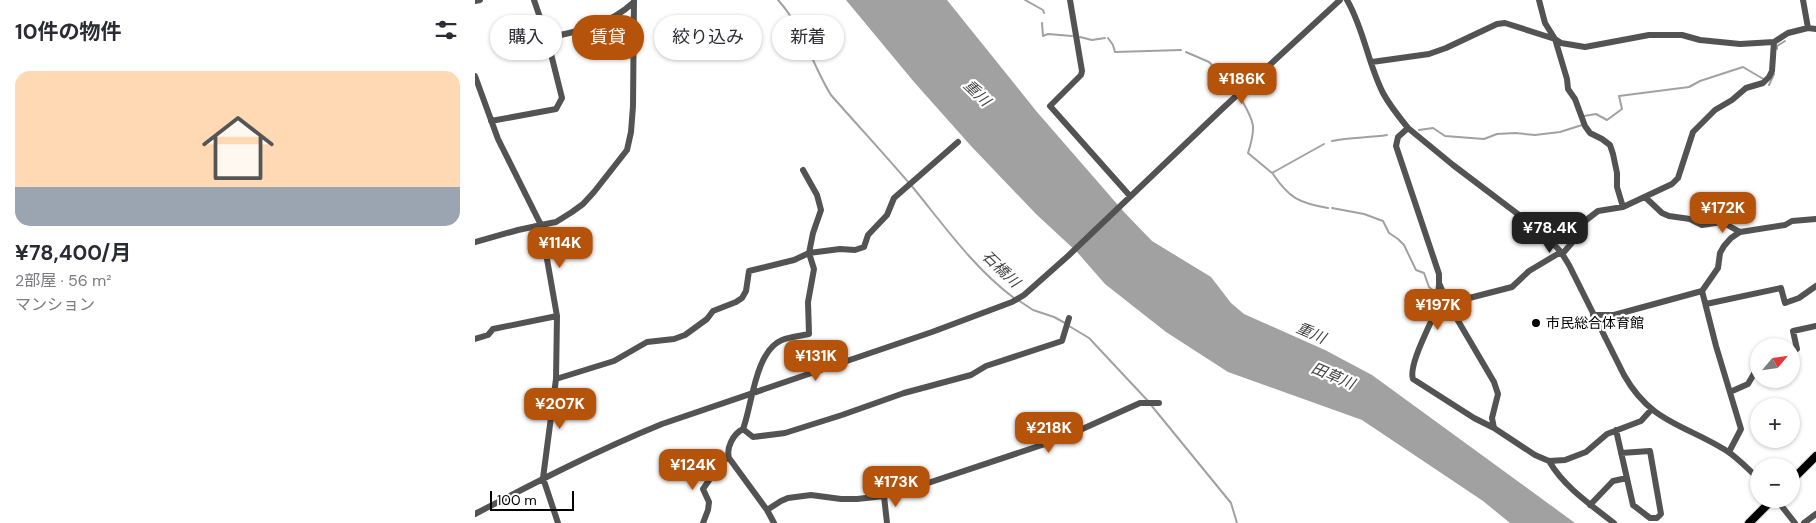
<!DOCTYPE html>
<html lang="ja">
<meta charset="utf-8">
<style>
body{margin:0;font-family:"DM Sans","Noto Sans JP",sans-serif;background:#f7f7f7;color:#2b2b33;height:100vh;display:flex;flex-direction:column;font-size:19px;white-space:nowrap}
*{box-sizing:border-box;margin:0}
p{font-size:16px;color:#7c7c81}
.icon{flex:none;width:28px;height:28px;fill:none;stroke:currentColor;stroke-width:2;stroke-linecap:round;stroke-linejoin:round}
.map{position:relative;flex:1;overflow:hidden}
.sheet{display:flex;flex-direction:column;background:#fff;width:475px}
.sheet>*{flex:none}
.guide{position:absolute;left:15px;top:15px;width:475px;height:45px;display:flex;gap:10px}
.needle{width:32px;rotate:61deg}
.buttons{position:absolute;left:1275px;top:338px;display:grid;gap:10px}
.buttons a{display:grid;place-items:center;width:50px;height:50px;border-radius:50%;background:#fff;box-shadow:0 1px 4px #0004;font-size:25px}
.scale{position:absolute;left:15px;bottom:12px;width:84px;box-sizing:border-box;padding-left:5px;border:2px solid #000;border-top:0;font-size:14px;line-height:18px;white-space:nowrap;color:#000;-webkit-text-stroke:4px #fff;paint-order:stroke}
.price{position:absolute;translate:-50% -42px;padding:0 11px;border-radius:10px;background:#b45309;color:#fff;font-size:16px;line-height:32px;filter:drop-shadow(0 1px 2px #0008)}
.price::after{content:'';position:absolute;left:50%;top:30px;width:15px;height:11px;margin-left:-8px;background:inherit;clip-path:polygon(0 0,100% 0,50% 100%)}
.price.current{background:#222;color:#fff}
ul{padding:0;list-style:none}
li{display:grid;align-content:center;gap:10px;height:265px;padding:0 15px}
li+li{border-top:1px solid #e1e1e2}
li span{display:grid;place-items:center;height:155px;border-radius:15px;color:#555}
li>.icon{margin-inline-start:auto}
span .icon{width:90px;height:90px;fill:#fffc;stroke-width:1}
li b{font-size:21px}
h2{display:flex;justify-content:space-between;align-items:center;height:60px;padding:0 15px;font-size:21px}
.chip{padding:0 18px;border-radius:22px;background:#fff;box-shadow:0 1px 4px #0004;font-size:18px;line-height:45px}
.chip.current{background:#b45309;color:#fff}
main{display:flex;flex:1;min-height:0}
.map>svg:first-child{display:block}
.water{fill:#a1a1a1}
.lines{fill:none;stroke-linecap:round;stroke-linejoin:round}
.stream{stroke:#a1a1a1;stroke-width:2}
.major-casing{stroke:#dbdbdb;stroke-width:10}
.minor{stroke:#535353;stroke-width:6}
.major{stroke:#000;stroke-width:8}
.poi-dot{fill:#000;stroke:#fff;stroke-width:2}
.labels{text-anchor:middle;stroke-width:4.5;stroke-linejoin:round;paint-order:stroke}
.poi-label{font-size:14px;fill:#000;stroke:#fff;text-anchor:start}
.water-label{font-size:15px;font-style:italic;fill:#424242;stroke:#fff}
</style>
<main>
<section class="sheet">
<h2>10件の物件<svg class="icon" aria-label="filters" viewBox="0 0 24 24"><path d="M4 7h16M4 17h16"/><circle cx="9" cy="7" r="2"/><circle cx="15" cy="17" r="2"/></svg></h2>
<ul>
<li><span style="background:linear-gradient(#ffd9b3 75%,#9aa5b1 0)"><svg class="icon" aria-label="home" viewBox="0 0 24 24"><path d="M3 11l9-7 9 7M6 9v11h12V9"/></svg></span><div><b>¥78,400/月</b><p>2部屋 · 56 m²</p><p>マンション</p></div></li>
</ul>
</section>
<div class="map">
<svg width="1341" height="523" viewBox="0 0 1341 523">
<rect width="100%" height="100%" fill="#fff"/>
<!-- water -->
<path class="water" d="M371,0H472L562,112L649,212L677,241L736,277L756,303L769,314L850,350L897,375L1100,523H1035L1008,501L887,420L753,372L691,332L630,284L602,252L561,214L496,146L439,82Z"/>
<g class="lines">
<!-- stream -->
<path class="stream" d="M303,0C328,27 337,65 356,95C384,127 413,158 440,190C470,227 500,269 539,298
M550,0L568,10L569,13
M567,23L568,36L573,34L597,36
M605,37L617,40L630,38
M633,38L638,45L640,52L706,50
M1302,49V46L1310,41
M711,52L734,62L761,90
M1294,85L1299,74
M765,97C779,122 782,125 773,153L797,173L849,144
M1109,116L1121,114L1132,120L1147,109L1144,96L1214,87L1225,81L1268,67L1290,80
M944,130L958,128L970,136L1009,139L1022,134L1040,133L1060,135L1085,132L1107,125
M857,141C875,137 893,138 912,135
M798,174C814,198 824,203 853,208
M857,208L889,214L908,221L914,233L923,239L929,245L941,270L949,273L954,287L960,292
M543,300L558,310L579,317L590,323
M594,326L614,338L673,401
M676,405L756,503L762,523"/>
<defs>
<path id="major" d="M1316,481L1341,456
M1274,523L1298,499"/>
</defs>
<!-- major casing -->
<use href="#major" class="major-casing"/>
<!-- minor -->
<path class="minor" d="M595,0L607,71L606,75L575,106L655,196
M872,0C889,29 893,64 908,93C915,106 924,117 933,128L923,137L921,146L964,274V283L972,302L1019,382L1023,394L1017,418L1019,428L1060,455L1074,461L1090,460L1111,452L1132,434L1166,421L1176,410
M1064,0L1070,23L1080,39L1086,43L1110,47L1174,35H1207L1225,40L1265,44L1299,42L1313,33L1333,28L1341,29
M1328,0L1333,28
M0,1L5,0
M72,38C105,31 134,25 159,2
M897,62L954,54L971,48L1022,24L1030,23L1080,39L1092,79L1093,89L1100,99L1110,126L1115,133L1127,139L1135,145L1138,154L1142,173V187L1148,207
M0,76L23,139L66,225L82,316L81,379L68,478L83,523
M16,121L81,109L87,98L72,38L59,0
M933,128L978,165L1069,234L1086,252L1094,265L1149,375C1176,423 1209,424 1252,451C1264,459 1274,470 1284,479
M1170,197L1187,213L1194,216L1215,219L1227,225L1247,222L1265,232L1310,225L1317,221L1341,219
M0,242L43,230L71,224L81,222L97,212L108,204L119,192L152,150L156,132L158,106L159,0
M964,284C963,292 964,301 962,308C956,324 933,365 938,379L999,418L1019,428
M1231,304L1306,288L1310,303L1324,298L1341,286
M963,306L1037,287L1054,271L1086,252H1089L1101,238L1106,224L1123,211L1148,207L1197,184L1203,178L1218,132L1240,110L1257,100L1271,88L1288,83L1294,77L1297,71L1299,42
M1118,315H1139L1227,291
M0,339L13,335L18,329L82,316
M1316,350L1322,349L1318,331L1341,326
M81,379L139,361L172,342L199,339L210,335L232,319L238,311L261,302L267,298L271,291L274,271L319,260L334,253L365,249L380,250L389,247L393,235L412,215L419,198L483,142
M1255,392L1273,384L1284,365
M268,429L278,437L310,433L367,415L429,393L496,375L511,366L587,341L594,318
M1141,430L1158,505L1175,518H1182L1186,514L1175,451L1146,453
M1254,452L1266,429L1241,346L1227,291L1243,268L1245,253L1249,246L1256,238L1265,232
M1074,461C1089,487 1116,505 1139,523
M409,496L412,523
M1301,499L1320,523
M1115,505L1138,481L1152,478
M292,510L306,501L313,498L336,495L366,499H382L409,496L438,488L585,439L665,403H684
M0,514C61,482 123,450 187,424L457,332L537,302L549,295L593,256L747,109L865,0
M228,523L233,510L234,502L228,489L248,460L254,458
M299,523L292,510L254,458C251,448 258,434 268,429C277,406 280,351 307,340C315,337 325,336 334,334L333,302L339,269L334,253L338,233L346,210L342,195L328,170
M1329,523L1341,514"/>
<!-- major -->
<use href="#major" class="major"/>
</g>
<!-- markers -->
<circle class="poi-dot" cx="1061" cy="323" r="5"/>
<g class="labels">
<!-- poi labels -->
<g class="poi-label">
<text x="1071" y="328">市民総合体育館</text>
</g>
<!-- water labels -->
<g class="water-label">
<text transform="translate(502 93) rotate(44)" y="5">重川</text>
<text transform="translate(526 269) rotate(44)" y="5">石橋川</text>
<text transform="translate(836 333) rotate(24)" y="5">重川</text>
<text transform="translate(858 376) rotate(23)" y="5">田草川</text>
</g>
</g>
</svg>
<div class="buttons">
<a><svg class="needle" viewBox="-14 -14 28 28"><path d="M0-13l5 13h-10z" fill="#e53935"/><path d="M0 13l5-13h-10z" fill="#7c7c81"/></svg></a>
<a>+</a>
<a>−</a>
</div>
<div class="scale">100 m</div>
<b class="price" style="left:767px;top:105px">¥186K</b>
<b class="price" style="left:1248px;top:234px">¥172K</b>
<b class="price current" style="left:1075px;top:254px">¥78.4K</b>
<b class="price" style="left:85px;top:269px">¥114K</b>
<b class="price" style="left:963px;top:331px">¥197K</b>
<b class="price" style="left:341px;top:382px">¥131K</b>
<b class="price" style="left:85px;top:430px">¥207K</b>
<b class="price" style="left:574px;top:454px">¥218K</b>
<b class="price" style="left:218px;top:491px">¥124K</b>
<b class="price" style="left:421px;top:508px">¥173K</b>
<div class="guide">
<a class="chip">購入</a>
<a class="chip current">賃貸</a>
<a class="chip">絞り込み</a>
<a class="chip">新着</a>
</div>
</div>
</main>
